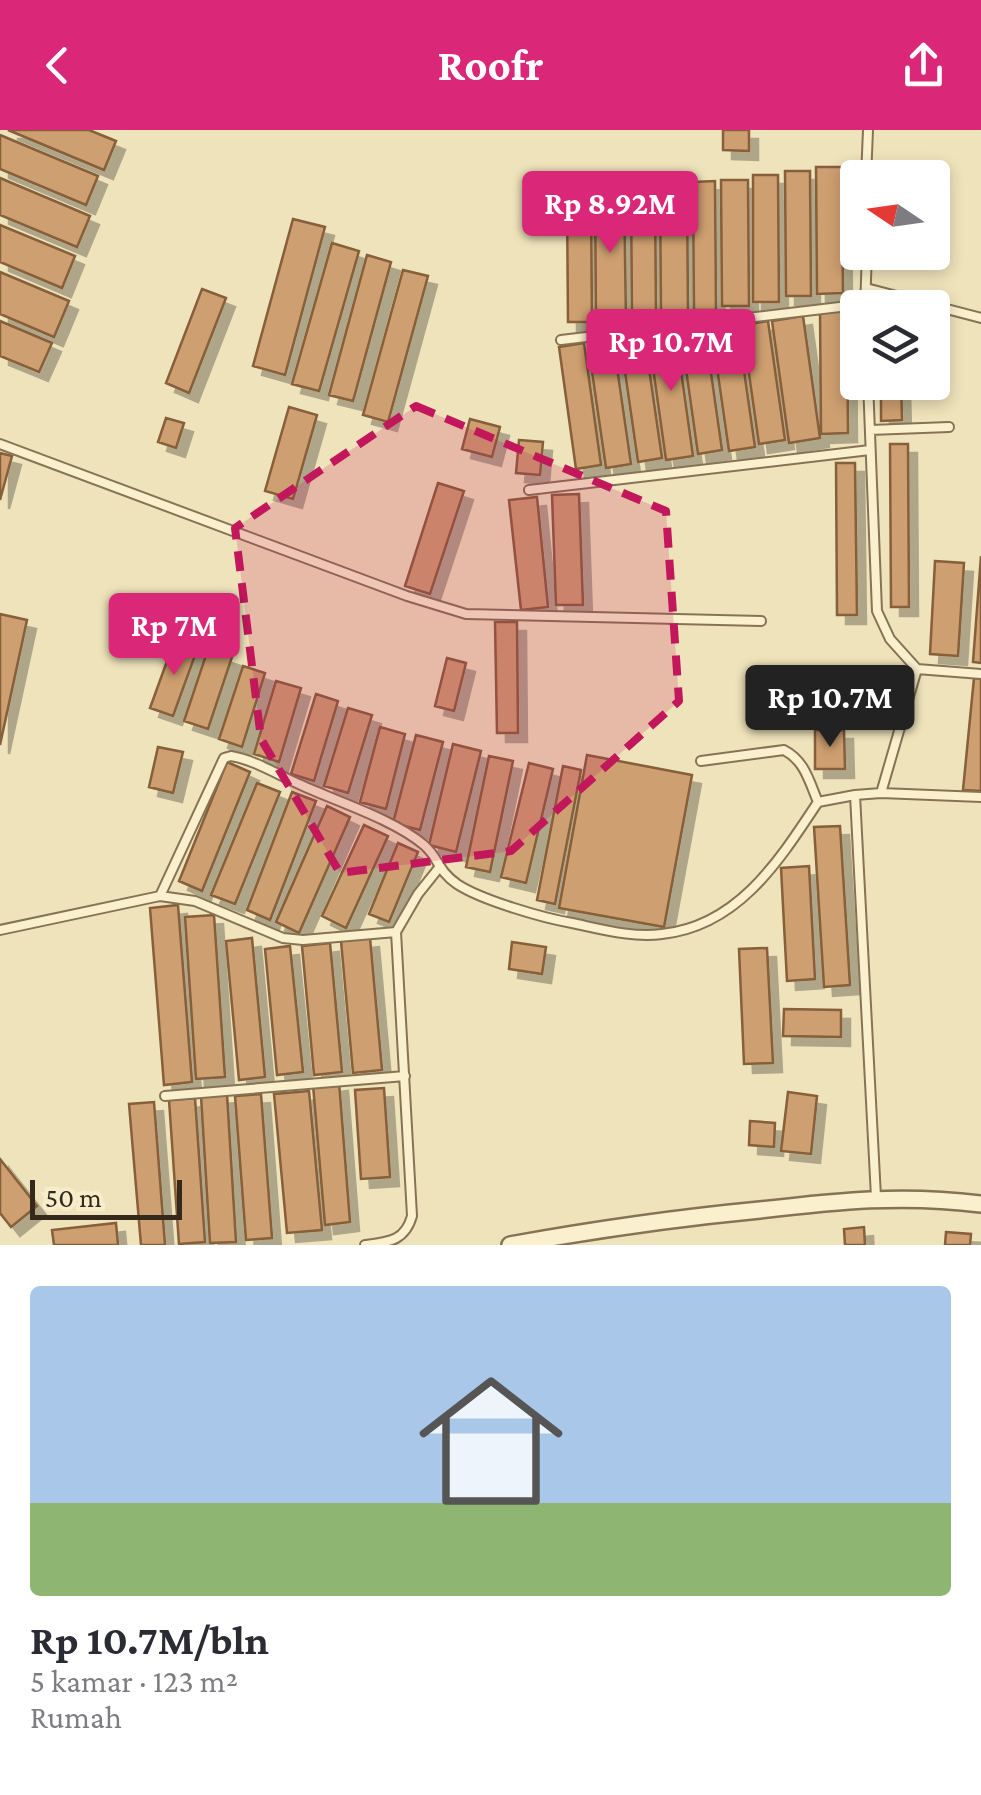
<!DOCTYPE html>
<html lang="id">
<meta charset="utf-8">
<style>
body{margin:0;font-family:"Crimson Pro",serif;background:#f7f7f7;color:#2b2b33;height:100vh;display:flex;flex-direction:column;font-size:38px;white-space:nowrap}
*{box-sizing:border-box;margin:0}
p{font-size:32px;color:#7c7c81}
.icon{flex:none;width:55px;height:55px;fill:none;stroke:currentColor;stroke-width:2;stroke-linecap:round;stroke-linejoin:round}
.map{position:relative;height:1115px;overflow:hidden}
.sheet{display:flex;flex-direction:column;background:#fff;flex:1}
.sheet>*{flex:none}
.needle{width:65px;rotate:283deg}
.buttons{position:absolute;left:840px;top:30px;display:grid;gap:20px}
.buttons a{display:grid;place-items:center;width:110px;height:110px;border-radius:10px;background:#fff;box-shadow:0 5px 15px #0003;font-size:50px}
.scale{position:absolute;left:30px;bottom:25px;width:152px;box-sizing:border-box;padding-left:10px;border:5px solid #34291a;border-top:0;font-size:28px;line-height:35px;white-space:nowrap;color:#34291a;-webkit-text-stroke:8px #f6edcb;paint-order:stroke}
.price{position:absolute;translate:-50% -85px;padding:0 22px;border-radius:10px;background:#db2777;color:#fff;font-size:32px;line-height:65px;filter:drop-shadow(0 2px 5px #0008)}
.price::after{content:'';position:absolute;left:50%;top:60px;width:30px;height:22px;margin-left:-15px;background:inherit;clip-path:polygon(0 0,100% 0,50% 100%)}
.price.active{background:#222;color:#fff}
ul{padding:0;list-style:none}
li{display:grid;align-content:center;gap:20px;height:530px;padding:0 30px}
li+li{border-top:2px solid #e1e1e2}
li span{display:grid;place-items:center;height:310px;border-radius:10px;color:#555}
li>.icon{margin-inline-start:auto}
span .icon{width:180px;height:180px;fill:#fffc;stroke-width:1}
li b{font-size:42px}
header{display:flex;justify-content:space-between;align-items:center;height:130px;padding:0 30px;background:#db2777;color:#fff;font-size:45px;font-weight:700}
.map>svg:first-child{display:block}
.building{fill:#ce9f6f;stroke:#865e3a;stroke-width:2.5;filter:url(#shadow)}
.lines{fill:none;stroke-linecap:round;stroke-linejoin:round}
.lane-casing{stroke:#867355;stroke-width:12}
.street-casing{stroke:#867355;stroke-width:20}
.lane{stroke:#faf0ce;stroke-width:8}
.street{stroke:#faf0ce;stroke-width:15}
.marked{fill:#c2185b;fill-opacity:0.2;stroke:#c2185b;stroke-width:8;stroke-dasharray:20 12;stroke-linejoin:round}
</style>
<header><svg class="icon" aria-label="back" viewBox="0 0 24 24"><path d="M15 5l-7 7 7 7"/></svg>Roofr<svg class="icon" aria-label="share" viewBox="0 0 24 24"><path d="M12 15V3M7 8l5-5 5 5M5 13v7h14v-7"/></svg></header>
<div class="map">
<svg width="981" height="1115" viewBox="0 0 981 1115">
<defs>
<filter id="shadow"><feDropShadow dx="9" dy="9" stdDeviation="0" flood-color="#0004"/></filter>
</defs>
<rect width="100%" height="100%" fill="#efe3bb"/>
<!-- building -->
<path class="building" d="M8,0H89L116,11L104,40Z
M723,0H749V21L723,20Z
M0,5L98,46L86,75L0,39Z
M816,37H842L843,163L817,164Z
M785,41H810L811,166H786Z
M753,45H778L779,172H753Z
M0,48L90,86L77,117L0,85Z
M721,50H748L749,176H722Z
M715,51L716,180H694L693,52Z
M687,55L688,184H661L660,56Z
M631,59H655L656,186H632Z
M595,61H624L626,191H596Z
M567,70H591L592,192H568Z
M293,89L325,97L285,245L253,236Z
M0,95L75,126L62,158L0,132Z
M332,113L359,121L319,261L292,254Z
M367,125L391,132L353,271L329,265Z
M403,140L428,146L388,292L363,285Z
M0,142L69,171L54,207L0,184Z
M202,159L226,168L189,263L166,253Z
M820,180H847L848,303L821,304Z
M803,186L820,308L789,313L772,191Z
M0,191L52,213L39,242L0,226Z
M768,191L785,310L759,314L742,195Z
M737,192L755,317L729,321L711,196Z
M704,194L722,320L698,324L680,197Z
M675,198L693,326L666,330L648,202Z
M644,204L662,328L638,332L620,207Z
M613,210L631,334L606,338L588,214Z
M584,213L601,335L576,339L559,217Z
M881,252H901L902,290L881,291Z
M289,277L317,285L293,369L265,361Z
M166,288L184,293L176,318L158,312Z
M470,289L500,297L492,327L462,319Z
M519,310L543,312L540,345L516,343Z
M890,314H908L909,477H891Z
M0,323L12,326L0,370Z
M836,333H855L857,485H837Z
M438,353L464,361L430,464L405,456Z
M579,364L583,475H556L552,365Z
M537,367L548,477L521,480L509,370Z
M981,426V533L973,532Z
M935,431L964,433L958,526L930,524Z
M0,484L27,490L0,615Z
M495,492H517L518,603H497Z
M175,509L198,517L173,586L150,578Z
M208,519L232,527L208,599L184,591Z
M447,528L466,533L454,581L435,576Z
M243,536L265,543L242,617L219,609Z
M974,548L981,549V661L963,660Z
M276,551L301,558L279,632L254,624Z
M316,564L338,571L314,651L291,644Z
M348,578L372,585L348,663L324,656Z
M380,597L405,604L386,679L360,672Z
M815,600H844L845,639H815Z
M416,605L443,612L420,700L393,693Z
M453,614L481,621L456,722L429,715Z
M158,617L183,622L173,663L149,657Z
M587,625L692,645L664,797L559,778Z
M489,626L513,631L490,742L466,737Z
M227,632L250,642L202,761L179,751Z
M529,633L553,639L526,753L501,747Z
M563,636L581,640L555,774L537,770Z
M257,653L280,662L235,774L211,765Z
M292,662L316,671L270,790L247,780Z
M327,676L350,687L299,803L276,792Z
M364,695L388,706L346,798L322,786Z
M840,696L850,855L824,857L814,697Z
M398,713L418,722L389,792L369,784Z
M809,736L815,849L787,851L781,738Z
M178,775L192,952L164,955L150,778Z
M214,785L225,947L196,949L185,787Z
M252,808L265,947L239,950L226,811Z
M370,808L382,940L353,943L341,811Z
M512,812L546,817L542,844L509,839Z
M330,813L342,942L314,945L302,816Z
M290,816L303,942L277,945L265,819Z
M767,818L773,933L744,934L739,819Z
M784,879L841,880V907L783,906Z
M339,952L350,1092L325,1095L313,955Z
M384,958L390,1047L361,1049L355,960Z
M309,961L322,1100L287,1103L274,964Z
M788,962L817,966L811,1024L781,1021Z
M227,964L236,1112L210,1113L201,966Z
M261,964L272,1108L246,1110L235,966Z
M195,968L205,1112L179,1114L169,970Z
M154,972L165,1115H141L129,974Z
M750,991L775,993L774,1017L749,1015Z
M0,1029L37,1076L11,1097L0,1083Z
M116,1093L118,1115H54L52,1100Z
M864,1097L865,1115H845L844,1099Z
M946,1102L971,1104L970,1115H945Z"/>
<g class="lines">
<defs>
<path id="lane" d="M866,48L868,0
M866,158L981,188
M865,178L867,122
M561,210L865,174
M868,252L877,481L890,509L917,539L881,663
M870,300L949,297
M0,314L407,466L466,484L761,491
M529,360L870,320
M917,539L981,544
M701,631L784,620C805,631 809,651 818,672
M160,766L224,628L231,626C255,630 278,645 301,655C338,672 393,689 424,715C439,728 437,740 457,754C481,770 543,788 572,793C601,799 633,808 662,804C738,796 779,731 818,672L855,665
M0,800L160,766L195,771L283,808L303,810L396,802L412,1086C405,1111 389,1112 365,1115
M396,802L418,764L438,739
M165,966L405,946
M876,1067L855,665L881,663L981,667"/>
<path id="street" d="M510,1115C593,1100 676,1088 760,1080C838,1071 902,1064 981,1074"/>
</defs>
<!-- lane casing -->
<use href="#lane" class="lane-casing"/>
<!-- street casing -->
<use href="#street" class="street-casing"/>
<!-- lane -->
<use href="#lane" class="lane"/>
<!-- street -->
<use href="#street" class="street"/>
</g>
<!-- marked area -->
<path class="marked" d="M416,276L666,381L679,571L511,721L340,743L261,609L235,398Z"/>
</svg>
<div class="buttons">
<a><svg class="needle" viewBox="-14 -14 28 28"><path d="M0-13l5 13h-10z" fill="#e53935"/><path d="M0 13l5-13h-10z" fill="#7c7c81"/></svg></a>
<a><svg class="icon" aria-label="layers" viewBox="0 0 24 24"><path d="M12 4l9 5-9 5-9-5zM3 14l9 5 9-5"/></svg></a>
</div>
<div class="scale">50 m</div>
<b class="price" style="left:610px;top:126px">Rp 8.92M</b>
<b class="price" style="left:671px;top:264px">Rp 10.7M</b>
<b class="price" style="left:174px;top:548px">Rp 7M</b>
<b class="price active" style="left:830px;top:620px">Rp 10.7M</b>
</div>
<section class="sheet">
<ul>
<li><span style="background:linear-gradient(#a9c7e8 70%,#8fb573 0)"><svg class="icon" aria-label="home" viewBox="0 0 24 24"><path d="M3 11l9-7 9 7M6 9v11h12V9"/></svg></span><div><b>Rp 10.7M/bln</b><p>5 kamar · 123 m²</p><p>Rumah</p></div></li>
</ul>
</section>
